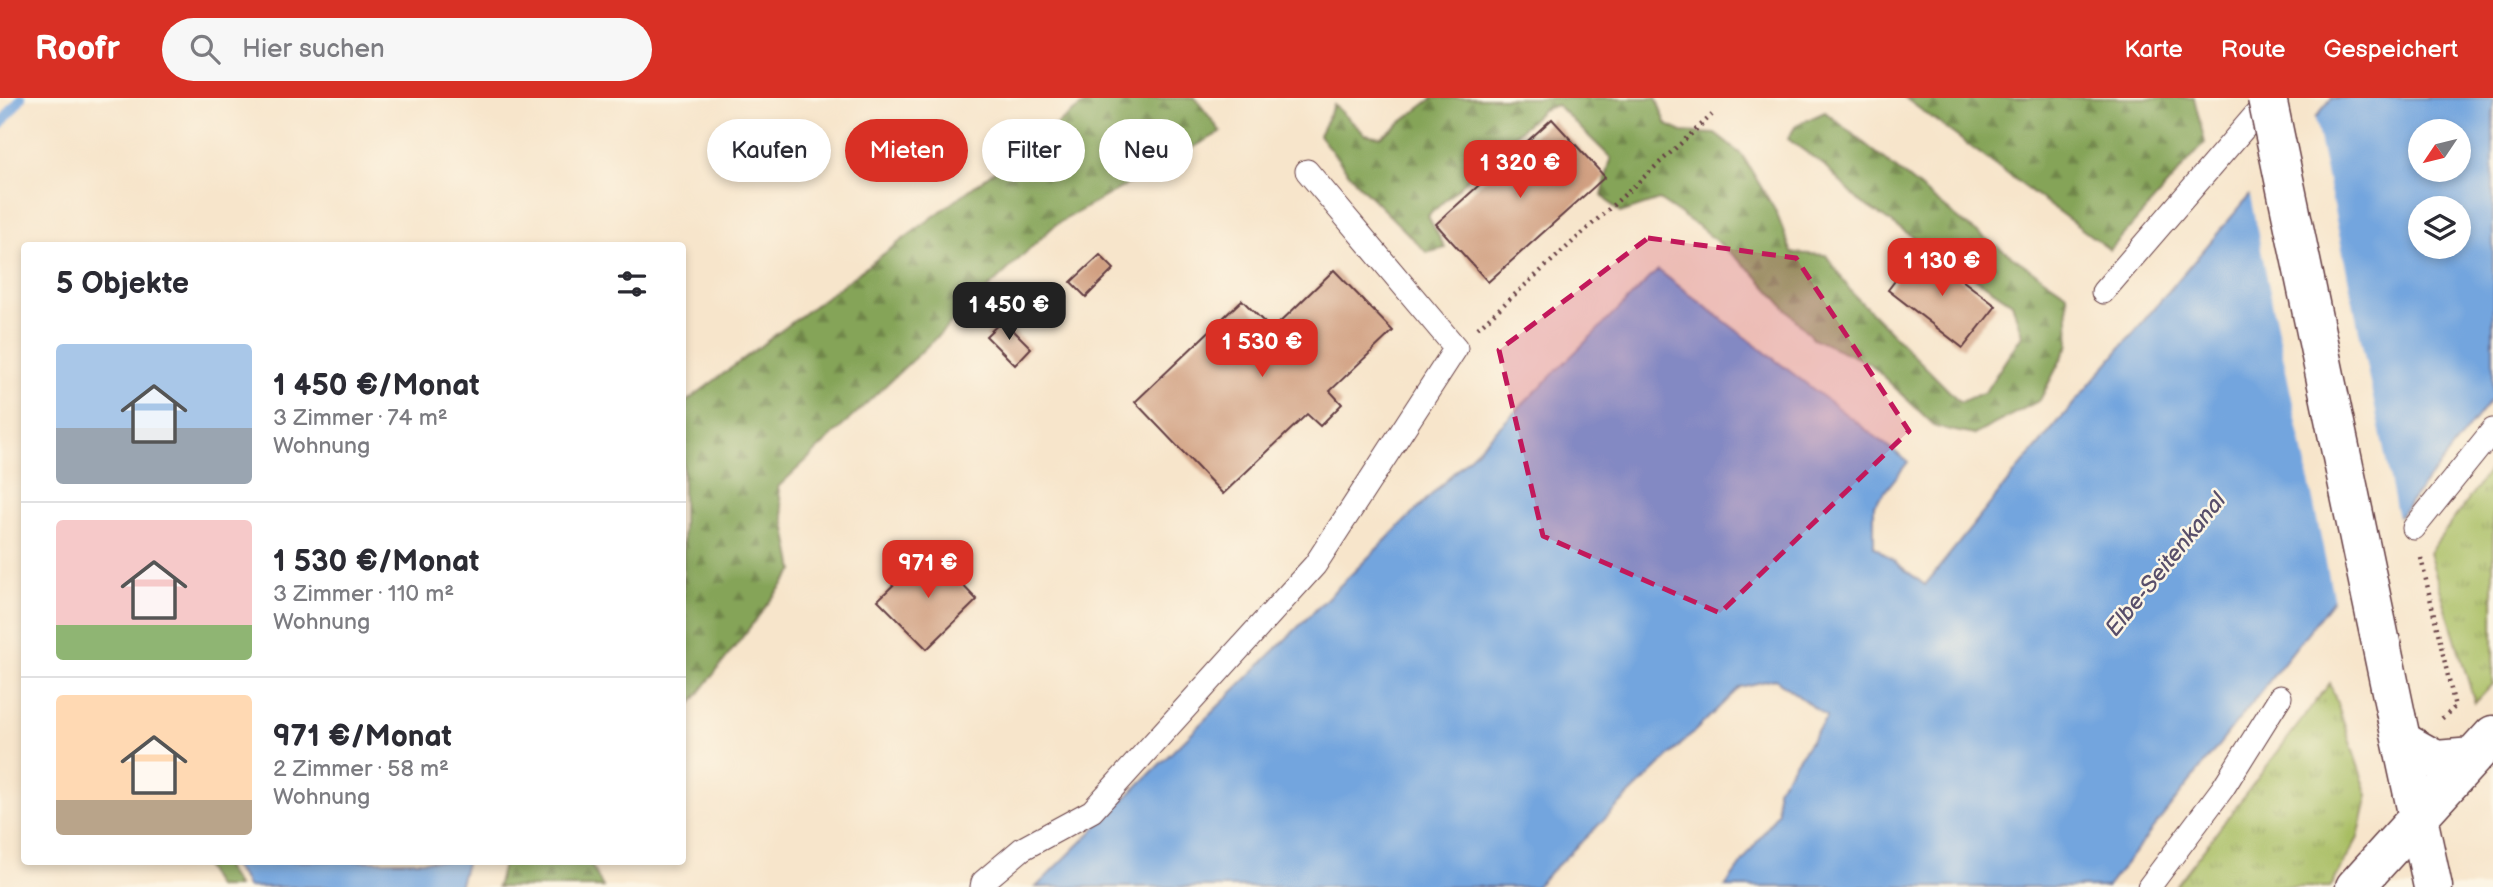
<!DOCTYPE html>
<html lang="de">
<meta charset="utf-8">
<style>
body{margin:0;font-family:"Balsamiq Sans",sans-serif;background:#f7f7f7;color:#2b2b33;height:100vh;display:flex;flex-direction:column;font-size:26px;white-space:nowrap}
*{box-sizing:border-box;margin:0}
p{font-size:23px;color:#7c7c81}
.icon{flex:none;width:38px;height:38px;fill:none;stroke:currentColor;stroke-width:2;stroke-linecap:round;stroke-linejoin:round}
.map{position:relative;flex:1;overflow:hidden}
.sheet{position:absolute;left:21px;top:144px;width:665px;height:623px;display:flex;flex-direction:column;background:#fff;border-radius:7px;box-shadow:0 4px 10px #0003}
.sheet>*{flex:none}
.banner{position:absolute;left:707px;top:21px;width:665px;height:63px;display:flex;gap:14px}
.needle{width:46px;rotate:235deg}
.fabs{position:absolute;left:2408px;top:21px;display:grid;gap:14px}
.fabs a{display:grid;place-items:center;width:63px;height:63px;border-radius:50%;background:#fff;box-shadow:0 4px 10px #0003;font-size:35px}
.price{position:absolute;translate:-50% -60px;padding:0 16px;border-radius:14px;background:#d93025;color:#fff;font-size:23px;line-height:46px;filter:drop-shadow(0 2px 4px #0008)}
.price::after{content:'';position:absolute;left:50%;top:42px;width:21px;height:16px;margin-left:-10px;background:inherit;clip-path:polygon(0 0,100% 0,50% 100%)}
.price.selected{background:#222;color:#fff}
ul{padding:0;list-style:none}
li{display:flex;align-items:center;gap:21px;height:175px;padding:0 35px}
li+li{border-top:2px solid #e1e1e2}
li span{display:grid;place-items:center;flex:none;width:196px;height:140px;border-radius:7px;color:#555}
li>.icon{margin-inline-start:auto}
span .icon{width:84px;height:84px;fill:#fffc;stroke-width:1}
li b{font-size:30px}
h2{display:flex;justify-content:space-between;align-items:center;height:84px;padding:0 35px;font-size:30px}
.chip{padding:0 24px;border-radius:32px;background:#fff;box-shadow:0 4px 10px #0003;font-size:24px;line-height:63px}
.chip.selected{background:#d93025;color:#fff}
header{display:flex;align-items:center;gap:42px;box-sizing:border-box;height:98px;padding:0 35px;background:#d93025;color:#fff}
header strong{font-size:33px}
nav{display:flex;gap:38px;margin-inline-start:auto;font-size:24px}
.search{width:490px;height:63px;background:#f7f7f7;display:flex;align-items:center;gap:18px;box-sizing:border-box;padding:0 24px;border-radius:38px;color:#7c7c81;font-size:26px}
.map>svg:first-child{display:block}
.grass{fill:url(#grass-tufts);stroke:#786e46;stroke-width:2}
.forest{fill:url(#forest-firs);stroke:#686242;stroke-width:2}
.water{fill:#73a5de;stroke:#5e6284;stroke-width:2;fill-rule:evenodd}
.pier{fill:#f7e5cb}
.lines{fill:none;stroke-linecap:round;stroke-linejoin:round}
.stream{stroke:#73a5de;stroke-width:10}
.building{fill:#d1a082}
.service-casing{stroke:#643d43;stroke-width:25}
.primary-casing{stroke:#643d43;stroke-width:41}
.trunk-casing{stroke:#643d43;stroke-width:41}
.path{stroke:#643d43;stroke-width:4.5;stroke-dasharray:2 5;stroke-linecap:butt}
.service{stroke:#fff;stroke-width:23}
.primary{stroke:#fff;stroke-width:38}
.trunk{stroke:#fff;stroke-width:38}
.primary-bridge-casing{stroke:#643d43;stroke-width:41;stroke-linecap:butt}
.primary-bridge{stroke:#fff;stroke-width:38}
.marked{fill:#c2185b;fill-opacity:0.2;stroke:#c2185b;stroke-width:5;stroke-dasharray:14 9;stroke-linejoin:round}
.labels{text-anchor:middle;stroke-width:5;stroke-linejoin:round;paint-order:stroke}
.water-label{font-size:23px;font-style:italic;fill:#584e6a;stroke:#fcf5e5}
</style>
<header>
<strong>Roofr</strong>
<div class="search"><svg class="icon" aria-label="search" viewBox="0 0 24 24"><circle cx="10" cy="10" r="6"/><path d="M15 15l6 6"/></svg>Hier suchen</div>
<nav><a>Karte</a><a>Route</a><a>Gespeichert</a></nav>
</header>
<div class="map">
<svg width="2493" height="789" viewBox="0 0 2493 789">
<defs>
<pattern id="grass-tufts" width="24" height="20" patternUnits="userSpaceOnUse" patternTransform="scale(1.75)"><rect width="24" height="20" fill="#a7bd62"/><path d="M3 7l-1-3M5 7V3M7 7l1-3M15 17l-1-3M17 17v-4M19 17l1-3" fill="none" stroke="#8a9951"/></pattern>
<pattern id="forest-firs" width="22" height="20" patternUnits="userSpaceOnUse" patternTransform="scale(1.75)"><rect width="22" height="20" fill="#85a458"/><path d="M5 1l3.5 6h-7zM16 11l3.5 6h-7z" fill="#6f8549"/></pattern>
</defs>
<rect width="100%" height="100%" fill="#fcf5e5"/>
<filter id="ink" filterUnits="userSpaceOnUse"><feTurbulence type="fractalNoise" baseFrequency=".0143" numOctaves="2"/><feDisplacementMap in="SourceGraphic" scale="14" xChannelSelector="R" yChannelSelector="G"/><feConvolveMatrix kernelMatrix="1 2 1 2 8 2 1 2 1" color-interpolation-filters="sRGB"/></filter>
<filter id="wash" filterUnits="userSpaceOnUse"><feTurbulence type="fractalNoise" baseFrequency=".00686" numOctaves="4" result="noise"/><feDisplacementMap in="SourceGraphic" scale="28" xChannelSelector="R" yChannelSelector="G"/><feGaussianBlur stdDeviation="1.57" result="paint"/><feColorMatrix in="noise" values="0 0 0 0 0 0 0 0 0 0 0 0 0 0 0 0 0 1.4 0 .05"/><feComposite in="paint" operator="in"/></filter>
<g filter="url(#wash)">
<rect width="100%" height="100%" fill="#f7e5cb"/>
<!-- grass -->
<path class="grass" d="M2493,367V586L2475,605L2429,455Z
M2330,585L2368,697L2358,740L2332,787L2330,789H2175Z"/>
<!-- forest -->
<path class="forest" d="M1092,0H1195L1221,34L1055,127L778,389L794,472L683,616V306Z
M1433,0H1656L1667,27L1682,34L1715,36L1742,57L1776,114L1792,155L1826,157L1852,195L1960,304L1985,294L2022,237L2012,205L1859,103L1825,68L1788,41L1796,27L1825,14L1965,126L2067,196L2069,246L2040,302L1974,337L1936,329L1869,265L1812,240L1754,175L1702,131L1659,102L1620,115L1602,97L1611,60L1557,7L1542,12L1428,118L1445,150L1427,155L1356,84L1319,37L1334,7L1365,36L1381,39Z
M1905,0H2194L2205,45L2110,152Z
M201,763H221L238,789H217Z
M504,763H589L603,789H497Z"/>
<!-- water -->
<path class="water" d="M2332,0H2493V299L2107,789H1725L1778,714L1777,691L1827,619L1775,581L1740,589L1535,789H1036L1658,172L1908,364L1874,407V448L1925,487L2015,375ZM2420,33H2459V72H2420ZM2420,110H2459V149H2420Z
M228,763H466V765L459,789H247L243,780Z"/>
<!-- pier -->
<path class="pier" d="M2314,16L2399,425L2335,508L2249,93Z"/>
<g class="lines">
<!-- stream -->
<path class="stream" d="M0,27L21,0"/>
</g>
<g id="blocks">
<!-- building -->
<path class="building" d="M1552,21L1605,79L1488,184L1436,126Z
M1920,150L1996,208L1963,250L1888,192Z
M1100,157L1114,171L1086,199L1071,184Z
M1334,172L1393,233L1330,293L1342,306L1320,328L1307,316L1223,396L1135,304L1242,202L1272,232Z
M1003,222L1031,250L1015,267L986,238Z
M929,452L977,502L927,551L878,502Z"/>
</g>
</g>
<g filter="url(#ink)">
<use href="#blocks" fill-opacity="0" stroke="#643d43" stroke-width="2"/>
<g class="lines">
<defs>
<path id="service" d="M2103,194L2270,0
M2414,430L2493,332
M982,789L983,784L1022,751L1092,713L1315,467L1456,250L1307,73
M2149,789L2223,690L2280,599"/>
<path id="primary" d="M2397,622L2433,789"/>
<path id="trunk" d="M2402,643L2436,662L2473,659
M2355,789L2493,637"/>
</defs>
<!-- service casing -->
<use href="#service" class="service-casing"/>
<!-- primary casing -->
<use href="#primary" class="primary-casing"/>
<!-- trunk casing -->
<use href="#trunk" class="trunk-casing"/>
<!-- path -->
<path class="path" d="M1478,230L1712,17
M2421,460L2455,609L2440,622"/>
<!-- service -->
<use href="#service" class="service"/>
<!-- primary -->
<use href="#primary" class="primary"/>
<!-- trunk -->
<use href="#trunk" class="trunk"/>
<defs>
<path id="primary-bridge" d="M2267,0L2397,622"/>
</defs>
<!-- primary-bridge casing -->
<use href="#primary-bridge" class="primary-bridge-casing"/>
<!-- primary-bridge -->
<use href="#primary-bridge" class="primary-bridge"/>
</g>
</g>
<!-- marked area -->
<path class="marked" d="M1648,140L1796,160L1909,333L1720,515L1543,438L1499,252Z"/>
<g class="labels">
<!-- water labels -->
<g class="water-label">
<text transform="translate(2165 466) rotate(-51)" y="8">Elbe-Seitenkanal</text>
</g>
</g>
</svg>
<div class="fabs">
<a><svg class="needle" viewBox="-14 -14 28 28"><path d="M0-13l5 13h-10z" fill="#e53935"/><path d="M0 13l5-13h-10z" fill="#7c7c81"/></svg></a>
<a><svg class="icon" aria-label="layers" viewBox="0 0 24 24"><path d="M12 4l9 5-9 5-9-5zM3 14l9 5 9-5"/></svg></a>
</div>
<b class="price" style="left:1520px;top:102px">1 320 €</b>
<b class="price" style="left:1942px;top:200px">1 130 €</b>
<b class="price selected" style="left:1009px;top:244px">1 450 €</b>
<b class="price" style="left:1262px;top:281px">1 530 €</b>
<b class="price" style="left:928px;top:502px">971 €</b>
<div class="banner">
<a class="chip">Kaufen</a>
<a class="chip selected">Mieten</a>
<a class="chip">Filter</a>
<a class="chip">Neu</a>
</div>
<section class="sheet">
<h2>5 Objekte<svg class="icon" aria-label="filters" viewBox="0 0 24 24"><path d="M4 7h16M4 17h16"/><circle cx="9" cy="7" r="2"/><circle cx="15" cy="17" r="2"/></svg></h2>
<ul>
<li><span style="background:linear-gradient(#a9c7e8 60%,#9aa5b1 0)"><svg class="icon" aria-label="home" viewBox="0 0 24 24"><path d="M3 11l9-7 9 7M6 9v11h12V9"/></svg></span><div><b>1 450 €/Monat</b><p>3 Zimmer · 74 m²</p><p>Wohnung</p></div></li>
<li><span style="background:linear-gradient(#f6c9c9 75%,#8fb573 0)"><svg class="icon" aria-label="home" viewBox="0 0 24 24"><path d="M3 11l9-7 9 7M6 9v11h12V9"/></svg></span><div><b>1 530 €/Monat</b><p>3 Zimmer · 110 m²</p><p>Wohnung</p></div></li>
<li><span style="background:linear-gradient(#ffd9b3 75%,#b9a48a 0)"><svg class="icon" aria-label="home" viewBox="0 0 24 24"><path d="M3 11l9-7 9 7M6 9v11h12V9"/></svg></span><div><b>971 €/Monat</b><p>2 Zimmer · 58 m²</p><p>Wohnung</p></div></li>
</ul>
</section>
</div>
